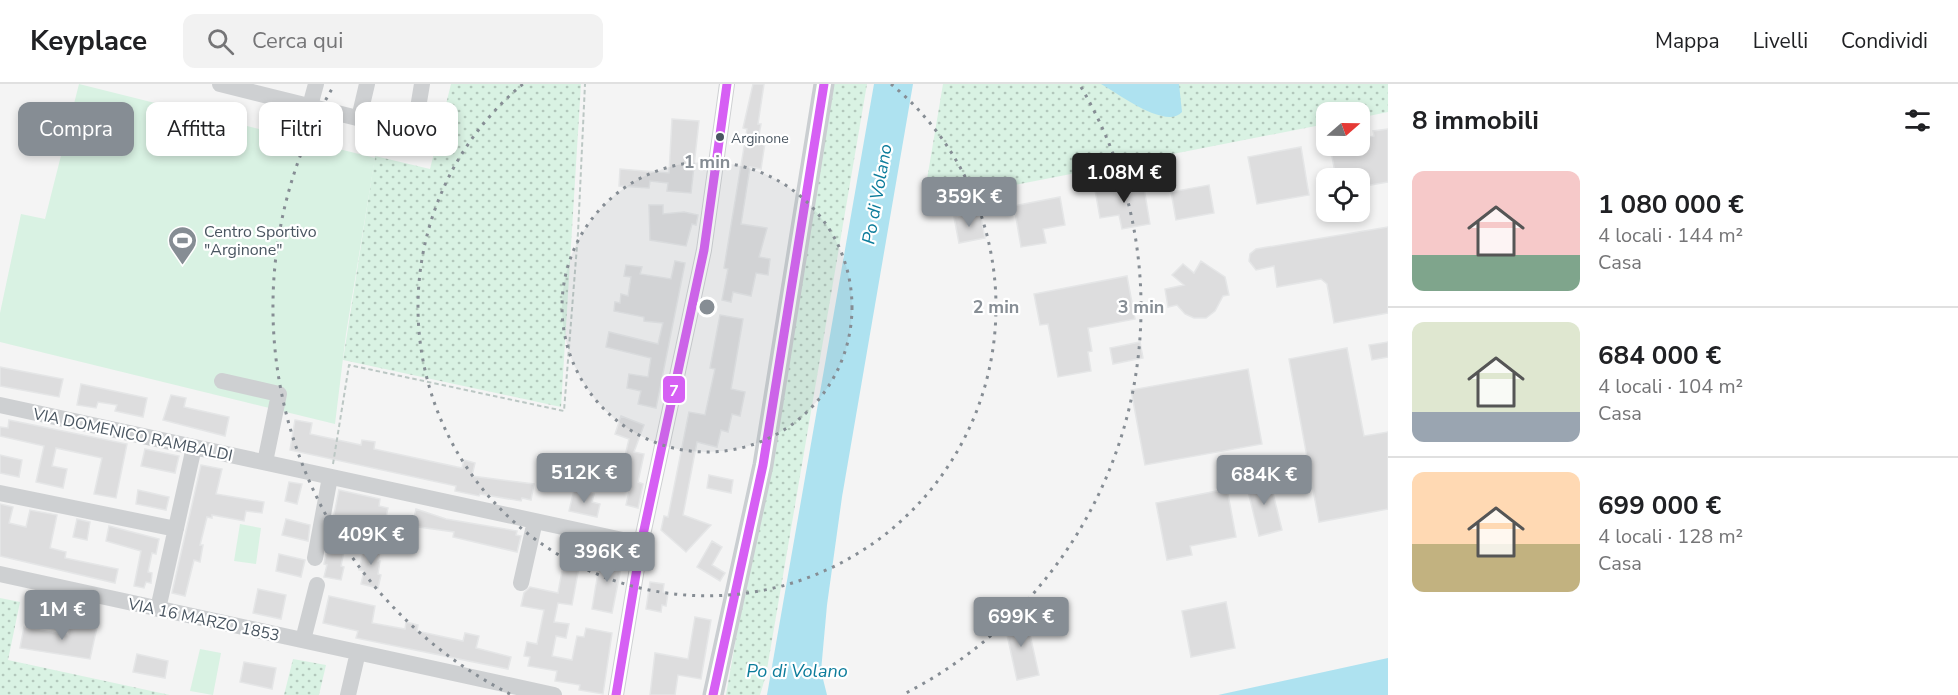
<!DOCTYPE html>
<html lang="it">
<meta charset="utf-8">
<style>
body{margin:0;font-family:"Nunito Sans",sans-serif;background:#f2f2f2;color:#202124;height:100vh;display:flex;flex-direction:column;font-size:22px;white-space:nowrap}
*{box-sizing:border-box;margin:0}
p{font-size:20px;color:#757577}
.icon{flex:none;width:33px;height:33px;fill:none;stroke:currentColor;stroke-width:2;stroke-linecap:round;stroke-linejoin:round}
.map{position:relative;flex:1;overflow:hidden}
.panel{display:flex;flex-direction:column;background:#fff;width:570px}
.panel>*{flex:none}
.banner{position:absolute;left:18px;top:18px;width:570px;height:54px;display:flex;gap:12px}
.needle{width:39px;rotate:70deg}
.tools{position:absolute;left:1316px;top:18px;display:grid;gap:12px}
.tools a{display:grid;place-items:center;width:54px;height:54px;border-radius:12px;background:#fff;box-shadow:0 3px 9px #0003;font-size:30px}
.price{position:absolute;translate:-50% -51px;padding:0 14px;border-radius:6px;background:#868d94;color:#fff;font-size:20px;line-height:39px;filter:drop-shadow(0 2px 3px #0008)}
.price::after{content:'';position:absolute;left:50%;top:36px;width:18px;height:14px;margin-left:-9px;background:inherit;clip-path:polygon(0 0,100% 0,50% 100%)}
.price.selected{background:#222;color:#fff}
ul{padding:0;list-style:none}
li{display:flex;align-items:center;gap:18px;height:150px;padding:0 24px}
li+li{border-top:2px solid #e0e0e0}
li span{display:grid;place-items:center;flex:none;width:168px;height:120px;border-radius:12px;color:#555}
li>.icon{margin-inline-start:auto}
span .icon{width:72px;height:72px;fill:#fffc;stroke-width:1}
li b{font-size:26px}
h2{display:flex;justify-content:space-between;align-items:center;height:72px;padding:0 24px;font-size:26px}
.pill{padding:0 21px;border-radius:12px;background:#fff;box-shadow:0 3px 9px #0003;font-size:21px;line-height:54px}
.pill.selected{background:#868d94;color:#fff}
header{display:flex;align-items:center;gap:36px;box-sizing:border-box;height:84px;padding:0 30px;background:#fff;border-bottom:2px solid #e0e0e0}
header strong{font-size:28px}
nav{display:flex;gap:33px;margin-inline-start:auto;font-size:21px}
.search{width:420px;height:54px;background:#f2f2f2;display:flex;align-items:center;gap:15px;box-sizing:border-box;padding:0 21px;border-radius:12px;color:#757577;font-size:22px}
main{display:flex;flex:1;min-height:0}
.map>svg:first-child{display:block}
.grass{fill:url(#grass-dots)}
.pitch{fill:#d9f2e3}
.water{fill:#aee2f0}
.building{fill:#ddddde;stroke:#e5e6e7;stroke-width:1.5}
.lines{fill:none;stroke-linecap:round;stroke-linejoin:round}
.path{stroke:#bcc7c4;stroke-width:2;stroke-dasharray:4.5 3;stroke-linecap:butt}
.minor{stroke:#ced0d2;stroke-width:16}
.major{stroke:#caced1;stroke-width:21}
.bus-1-casing{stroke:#fff;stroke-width:14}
.bus-1{stroke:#d65ff4;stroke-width:9}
.ring{fill:none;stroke:#868d94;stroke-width:3;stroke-dasharray:3 6}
.bus-dot{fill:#4a5661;stroke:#fff;stroke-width:2}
.labels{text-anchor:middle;stroke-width:4.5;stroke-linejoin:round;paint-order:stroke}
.bus-label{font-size:14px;fill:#4a5661;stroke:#fff;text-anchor:start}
.poi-label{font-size:16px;fill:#4a5661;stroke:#fff;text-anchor:start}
.street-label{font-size:16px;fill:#4a5661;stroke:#fff}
.water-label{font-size:18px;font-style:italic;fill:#0c7c9b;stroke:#fff}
.centre{fill:#868d94;stroke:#fff;stroke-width:3}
.ring-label{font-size:18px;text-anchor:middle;font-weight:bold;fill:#868d94;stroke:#fff;stroke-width:4.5;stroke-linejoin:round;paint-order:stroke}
.line-badge{stroke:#fff;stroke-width:2}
.badge-label{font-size:16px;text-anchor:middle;font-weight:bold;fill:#fff}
</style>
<header>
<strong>Keyplace</strong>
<div class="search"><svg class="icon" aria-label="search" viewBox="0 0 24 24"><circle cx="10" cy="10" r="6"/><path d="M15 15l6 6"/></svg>Cerca qui</div>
<nav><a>Mappa</a><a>Livelli</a><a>Condividi</a></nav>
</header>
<main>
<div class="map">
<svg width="1388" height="611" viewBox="0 0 1388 611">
<defs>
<pattern id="grass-dots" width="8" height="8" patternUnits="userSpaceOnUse" patternTransform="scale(1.5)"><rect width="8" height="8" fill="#d9f2e3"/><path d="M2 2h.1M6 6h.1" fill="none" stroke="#b2c7bb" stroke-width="1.8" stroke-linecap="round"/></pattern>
</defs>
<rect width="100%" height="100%" fill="#f4f4f4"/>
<!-- grass -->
<path class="grass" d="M451,0H581L561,323L343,276L375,72L430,85Z
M834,0H867L766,591L760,611H726Z
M943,0H1388V28L1359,34V28H1326V40L923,119Z
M0,514L20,518L8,576L170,611H0Z
M293,575L326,581L319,611H284Z"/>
<!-- pitch -->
<path class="pitch" d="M79,0L375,74L346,250L335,340L0,258V229L21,130L45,135Z
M240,440L261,444L256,480L234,477Z
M200,565L221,569L213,611L190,607Z"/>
<!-- water -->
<path class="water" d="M874,0H913L842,413L827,521L821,587L827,611H767Z
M1101,0H1179L1182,28C1166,46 1119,10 1101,0Z
M1388,574V611H1218Z"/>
<!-- building -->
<path class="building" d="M753,0H764L758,40H761L759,51L766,52L761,85L750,83L741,140L767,144L759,173L770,175L768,191L756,189L751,212L733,208L731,218L722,216L728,185L724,184L747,45L743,44Z
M672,35L699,37L691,109L667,107L668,99L650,97L649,104L619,102L620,85L669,89Z
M1388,45V98L1359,103V94H1336L1330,62H1359V55L1374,52L1373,47Z
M1301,63L1309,111L1257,120L1248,73Z
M1143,98L1150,140L1122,145L1119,131L1100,134L1095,106Z
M1209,101L1214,129L1176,136L1171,108Z
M1060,113L1065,141L1043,145L1046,159L1021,163L1014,122Z
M649,121H663V130L684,128L698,131L696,141L692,140L686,162L650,156Z
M980,129L985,154L959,159L954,133Z
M1388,143V229L1334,239L1327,200L1321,195L1277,203L1274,182L1256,186L1249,177L1250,170L1256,165Z
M675,177L685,179L656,324L638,320L641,307L627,304L629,290L648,293L651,274L606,263L609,248L658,260L663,239L644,237V233L614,227L615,218L620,219L621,210L628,212L631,193L624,192L626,181L642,183L640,190L671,195Z
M1201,177L1225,193L1229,211L1223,212L1215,227L1206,234H1194L1185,230L1177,221L1168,223L1165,205L1184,201L1172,191L1183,180L1194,189Z
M1127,192L1135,235L1088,244L1092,267L1088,268L1091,287L1058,293L1048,240L1040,241L1034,210Z
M720,231L743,235L731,305L745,308L740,332L732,330L728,348L721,346L717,363L697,358L683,431L711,441L686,468L661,446L664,432L668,433L689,328L705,331L715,285L710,284Z
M1140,258L1143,274L1113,280L1110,264Z
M1388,258V273L1372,276L1369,261Z
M1347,264L1364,352L1388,348V425L1319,438L1289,275Z
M0,283L63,295L59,313L0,302Z
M1248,285L1262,360L1145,381L1131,306Z
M81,300L147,314L143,333L115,327L117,321L98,318L96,324L77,321Z
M171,311L186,314L184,323L229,333L225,352L163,336Z
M621,332L644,341L634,368L644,370L638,398L643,400L638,424L626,421L630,403L622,401L626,386L622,385L629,355L615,350Z
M9,336L127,360L116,414L94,410L102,374L56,364L52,382L67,385L63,404L36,398L44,362L0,352V343L8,344Z
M295,336L312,339L310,350L361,361L362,356L375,358L374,365L462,384L464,376L475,379L472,392L534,400L531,416L522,414L521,417L480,410L479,412L455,407L456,402L290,366Z
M145,365L179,372L175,389L141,382Z
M0,371L22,376L19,393L0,389Z
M201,381L222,385L216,410L264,418L262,429L246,427L244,437L212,431V434L207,433L200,461H203L200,478L194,476L185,512L172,509Z
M709,391L733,396L731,409L707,404Z
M1269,393L1282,446L1259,452L1246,399Z
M289,398L302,400L297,420L285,417Z
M1227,405L1236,453L1190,462L1192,471L1167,476L1156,419Z
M138,406L169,413L166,426L136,420Z
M339,406L380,415L379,422L388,424L384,442L351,434L349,443H346L341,467H344L341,482L344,483L341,496L324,493L327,481L324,480Z
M574,406L594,410L592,418L600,420L597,433L569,427Z
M0,420L13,423L9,439L26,443L30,426L57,431L50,464L66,468L65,474L118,485L115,499L0,472Z
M416,425L446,435L517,447L516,451L521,452L517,468L453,453L454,448L412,442Z
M77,435L90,438L87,456L73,453Z
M286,435L310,441L308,457L282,451Z
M109,442L159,455L156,470L152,469L148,488L152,489L151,499L146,498L144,504L134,502L141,467L106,457Z
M712,457L722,463L712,481L725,489L720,497L697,483Z
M365,460L381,463L378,477H380L378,490L381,491L378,504L361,500L364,487L359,486Z
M566,465L582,467L572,521L558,519L554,538L569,540L566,554L556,552L552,572L572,576L577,552L584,553L586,544L612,549L603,610L579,606L580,601L555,597L557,587L528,582L530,573L524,572L527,558L537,560L544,526L521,522L524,509L530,503L558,509Z
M279,470L305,476L301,493L276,487Z
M601,470L623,474L612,529L592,525Z
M650,498L664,500L663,508L668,509L666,522L662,521L661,528L646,525Z
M258,505L286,511L281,535L253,529Z
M329,512L375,522L372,539L405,545L406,538L418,541L417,547L463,557L465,549L479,552L476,564L511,573L508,585L356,554L358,547L323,539Z
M1226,518L1235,564L1191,573L1182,527Z
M695,533L711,536L701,595L678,591L675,611H650L655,569L688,575Z
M1026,533L1039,591L1017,596L1004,537Z
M71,538L97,543L90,575L20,564L24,543L68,551Z
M137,570L168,577L165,594L133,588Z
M244,578L276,584L272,605L240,598Z"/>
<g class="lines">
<!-- path -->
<path class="path" d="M333,380L349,281L564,327L578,149L585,0"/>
<!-- minor -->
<path class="minor" d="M220,0L414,48L422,0
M310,22L316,0
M359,34L367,0
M222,297L279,310L265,378
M0,321L641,460
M0,409L176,445
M315,474L330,393
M0,490L554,611
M521,499L535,437
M158,525L194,363
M303,556L317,501
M348,611L358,568
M616,611L641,460L704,166L727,0"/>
<!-- major -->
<path class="major" d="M713,611L763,381L824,0"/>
<defs>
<path id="bus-1" d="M616,611L641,460L704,166L727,0
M713,611L763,381L824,0"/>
</defs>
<!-- bus-1 casing -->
<use href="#bus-1" class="bus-1-casing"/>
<!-- bus-1 -->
<use href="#bus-1" class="bus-1"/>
</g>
<!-- distance rings -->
<circle cx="707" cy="223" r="145" fill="#868d94" fill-opacity=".12"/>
<g class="ring">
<circle cx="707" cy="223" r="145"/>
<path d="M891 0A289 289 0 1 1 523 0"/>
<path d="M510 610A434 434 0 0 1 333 3M1081 3A434 434 0 0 1 904 610"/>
</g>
<!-- icons -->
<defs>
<symbol id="stadium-pin" viewBox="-11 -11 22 30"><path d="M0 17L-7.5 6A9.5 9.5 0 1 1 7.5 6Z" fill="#868d94" stroke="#fff"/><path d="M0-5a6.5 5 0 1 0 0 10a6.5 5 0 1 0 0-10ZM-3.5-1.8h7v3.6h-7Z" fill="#fff"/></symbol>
</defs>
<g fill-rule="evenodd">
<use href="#stadium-pin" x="166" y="140" width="33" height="45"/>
</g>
<!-- markers -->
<circle class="bus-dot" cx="720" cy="53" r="5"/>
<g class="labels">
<!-- bus labels -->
<g class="bus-label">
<text x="731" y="59">Arginone</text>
</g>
<!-- poi labels -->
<g class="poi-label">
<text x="204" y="153">Centro Sportivo<tspan x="204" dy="18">"Arginone"</tspan></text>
</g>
<!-- street labels -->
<g class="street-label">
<text transform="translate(133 350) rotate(12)" y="6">VIA DOMENICO RAMBALDI</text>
<text transform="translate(204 535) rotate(12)" y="6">VIA 16 MARZO 1853</text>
</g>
<!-- water labels -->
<g class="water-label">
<text transform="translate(877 110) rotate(-80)" y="6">Po di Volano</text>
<text x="797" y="593">Po di Volano</text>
</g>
</g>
<circle cx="707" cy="223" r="9" class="centre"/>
<g class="ring-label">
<text x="707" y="84">1 min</text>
<text x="996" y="229">2 min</text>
<text x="1141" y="229">3 min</text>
</g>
<rect class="line-badge" x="662" y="291" width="24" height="29" rx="6" fill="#d65ff4"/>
<g class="badge-label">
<text x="674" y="312">7</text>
</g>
</svg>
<div class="tools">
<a><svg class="needle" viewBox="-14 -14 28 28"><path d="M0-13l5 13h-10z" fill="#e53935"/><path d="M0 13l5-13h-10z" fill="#757577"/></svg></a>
<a><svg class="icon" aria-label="locate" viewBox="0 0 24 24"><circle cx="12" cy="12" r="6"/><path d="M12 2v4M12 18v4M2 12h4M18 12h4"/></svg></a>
</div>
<b class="price selected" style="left:1124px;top:120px">1.08M €</b>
<b class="price" style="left:969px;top:144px">359K €</b>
<b class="price" style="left:584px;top:420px">512K €</b>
<b class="price" style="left:1264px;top:422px">684K €</b>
<b class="price" style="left:371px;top:482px">409K €</b>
<b class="price" style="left:607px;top:499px">396K €</b>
<b class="price" style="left:62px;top:557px">1M €</b>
<b class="price" style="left:1021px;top:564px">699K €</b>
<div class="banner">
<a class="pill selected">Compra</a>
<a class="pill">Affitta</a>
<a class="pill">Filtri</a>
<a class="pill">Nuovo</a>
</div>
</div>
<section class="panel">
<h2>8 immobili<svg class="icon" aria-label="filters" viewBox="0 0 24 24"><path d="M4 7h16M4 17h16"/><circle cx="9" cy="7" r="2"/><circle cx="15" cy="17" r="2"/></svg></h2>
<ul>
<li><span style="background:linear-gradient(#f6c9c9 70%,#7fa58c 0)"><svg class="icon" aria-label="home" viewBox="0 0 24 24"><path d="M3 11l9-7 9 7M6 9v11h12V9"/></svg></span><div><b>1 080 000 €</b><p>4 locali · 144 m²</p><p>Casa</p></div></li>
<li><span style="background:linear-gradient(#dfe7d0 75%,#9aa5b1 0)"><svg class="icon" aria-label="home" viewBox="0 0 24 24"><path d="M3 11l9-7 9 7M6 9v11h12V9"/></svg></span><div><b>684 000 €</b><p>4 locali · 104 m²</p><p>Casa</p></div></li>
<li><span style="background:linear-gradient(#ffd9b3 60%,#c2b280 0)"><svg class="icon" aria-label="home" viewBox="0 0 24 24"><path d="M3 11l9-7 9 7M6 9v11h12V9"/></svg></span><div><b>699 000 €</b><p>4 locali · 128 m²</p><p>Casa</p></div></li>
</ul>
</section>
</main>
